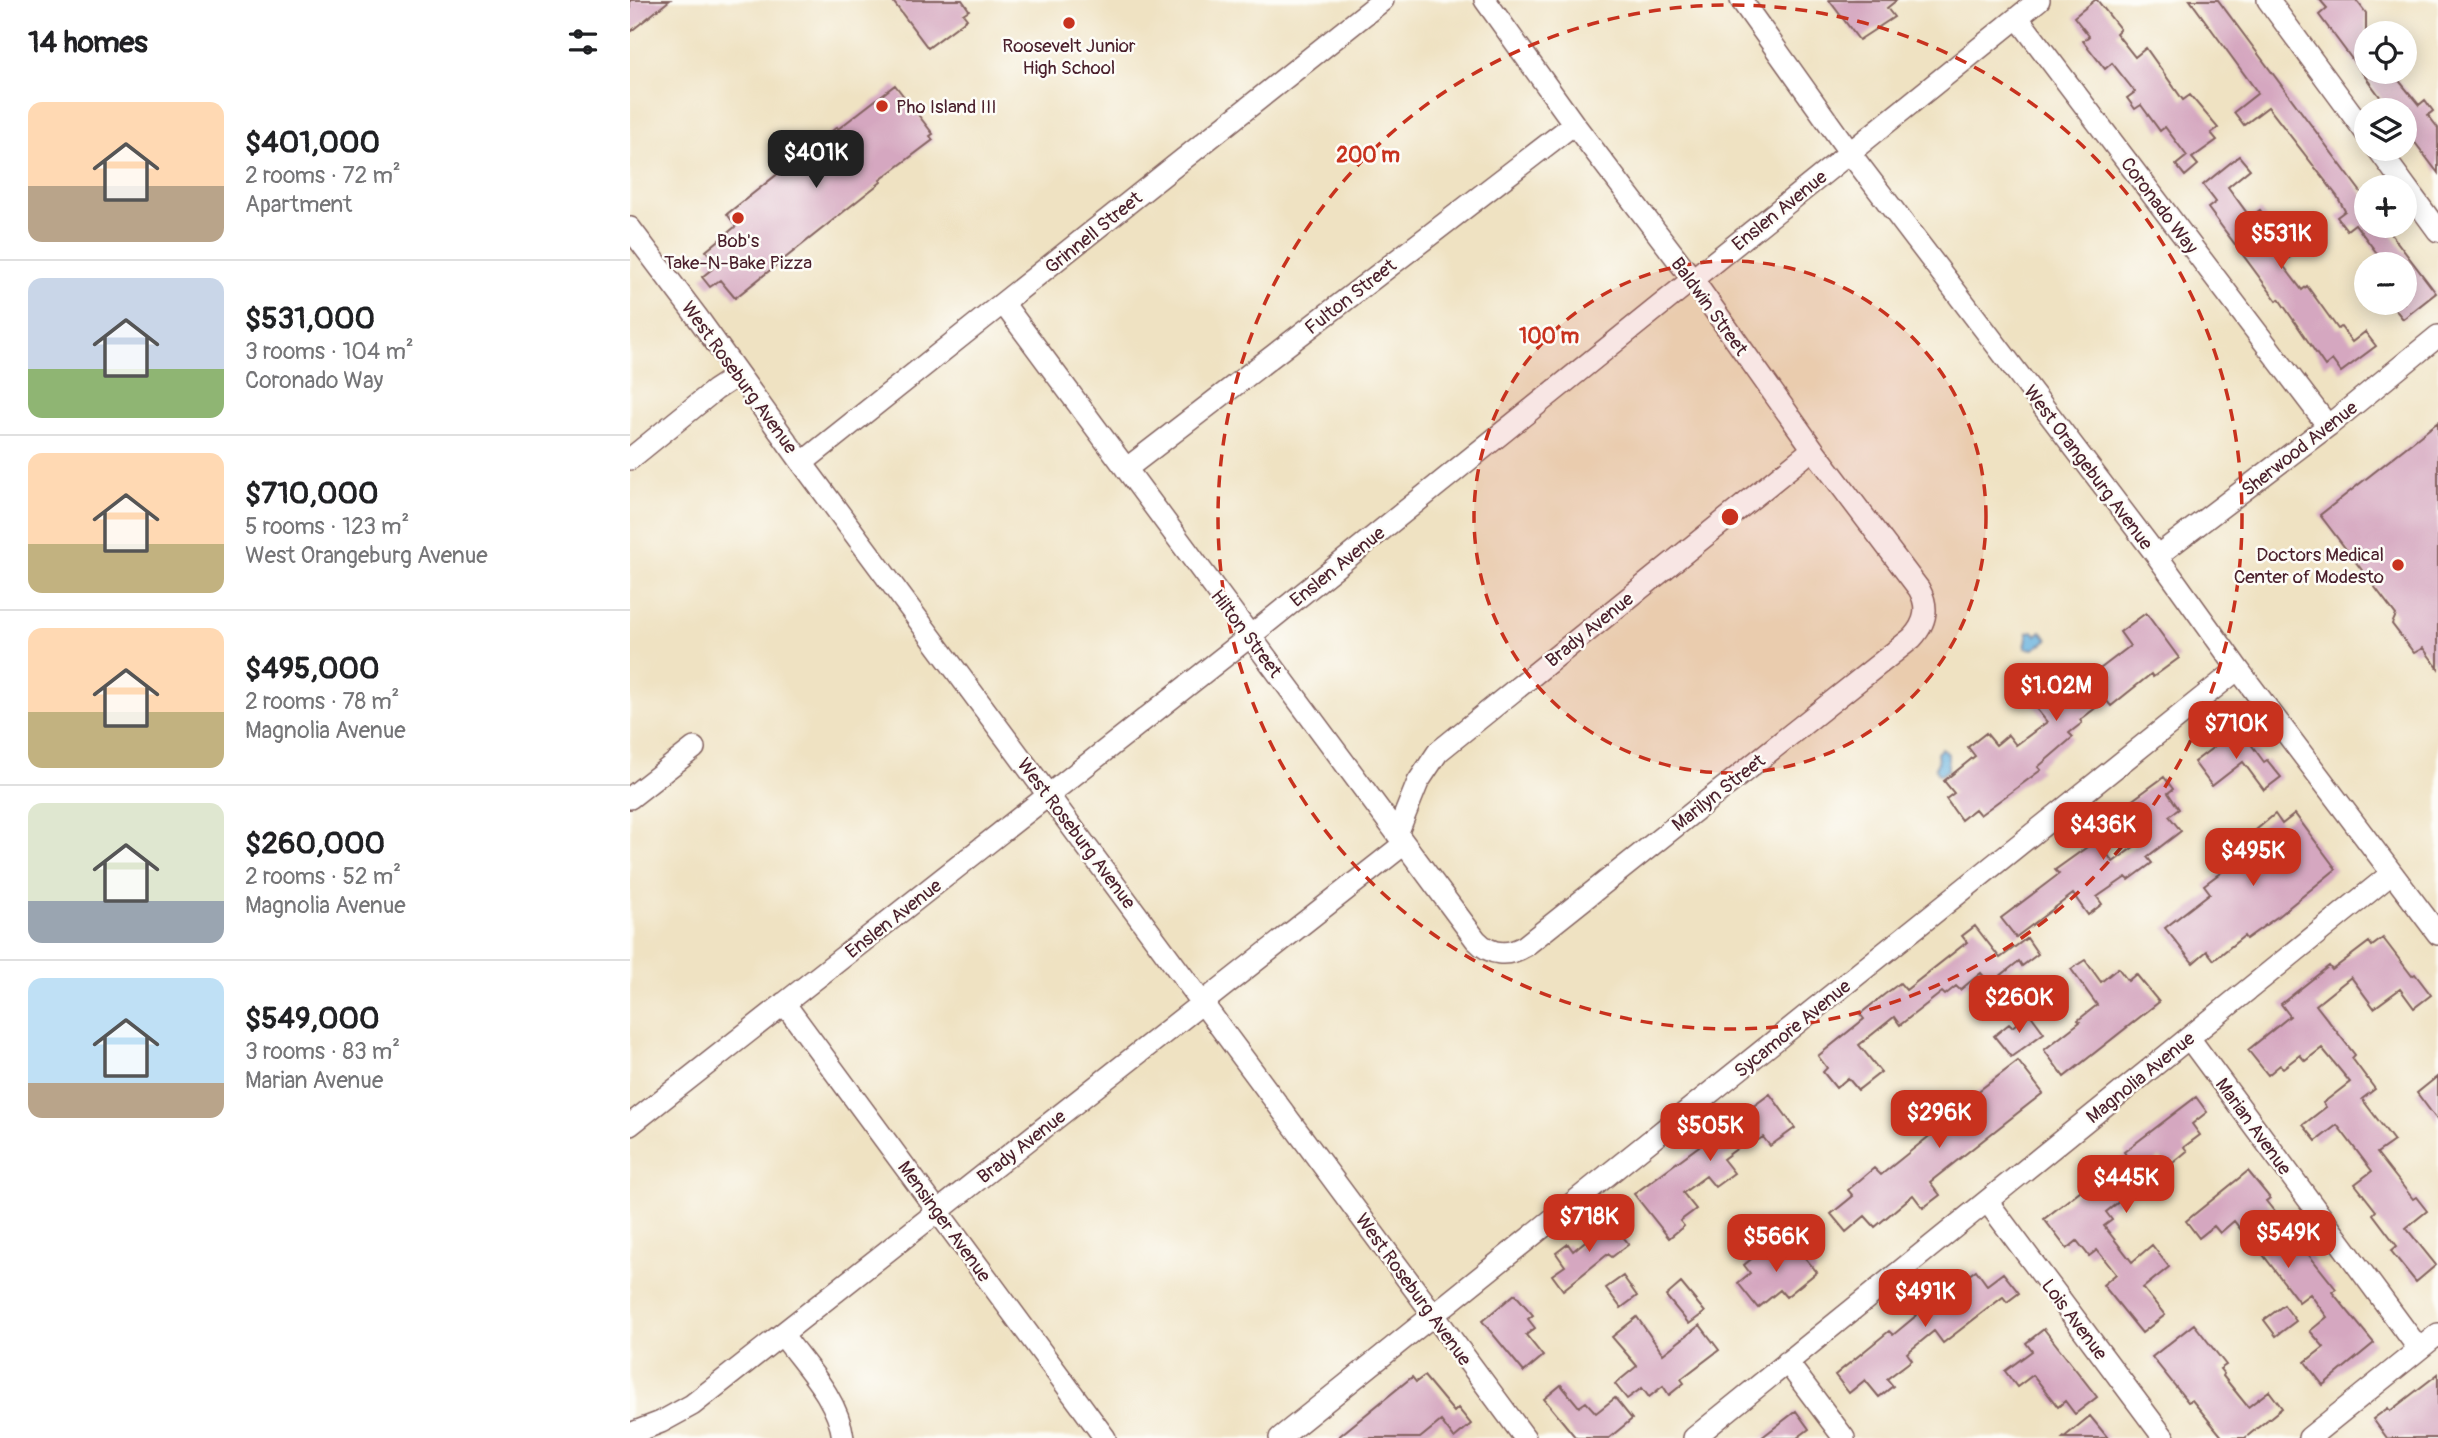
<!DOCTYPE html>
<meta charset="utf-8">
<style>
body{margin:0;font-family:Pangolin,sans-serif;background:#f6f6f6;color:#202124;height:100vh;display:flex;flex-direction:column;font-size:26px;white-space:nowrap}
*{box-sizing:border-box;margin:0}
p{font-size:23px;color:#757577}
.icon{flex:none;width:38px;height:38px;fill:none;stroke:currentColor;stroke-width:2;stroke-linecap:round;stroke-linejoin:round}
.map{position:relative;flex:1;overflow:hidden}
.sheet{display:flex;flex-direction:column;background:#fff;width:630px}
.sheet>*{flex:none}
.buttons{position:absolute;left:1724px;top:21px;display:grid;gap:14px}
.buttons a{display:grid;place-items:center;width:63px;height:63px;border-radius:50%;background:#fff;box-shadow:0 4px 18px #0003;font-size:35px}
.price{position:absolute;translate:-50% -60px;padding:0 16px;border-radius:14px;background:#c8321e;color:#fff;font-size:23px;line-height:46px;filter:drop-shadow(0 2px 4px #0008)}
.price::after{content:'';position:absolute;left:50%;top:42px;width:21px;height:16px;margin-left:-10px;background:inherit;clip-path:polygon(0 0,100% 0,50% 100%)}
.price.current{background:#222;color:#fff}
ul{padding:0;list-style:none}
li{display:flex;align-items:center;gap:21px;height:175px;padding:0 28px}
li+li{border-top:2px solid #e0e0e0}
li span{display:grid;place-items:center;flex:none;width:196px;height:140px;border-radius:14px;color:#555}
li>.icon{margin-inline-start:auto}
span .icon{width:84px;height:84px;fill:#fffc;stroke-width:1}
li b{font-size:30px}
h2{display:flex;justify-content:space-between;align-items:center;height:84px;padding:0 28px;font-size:30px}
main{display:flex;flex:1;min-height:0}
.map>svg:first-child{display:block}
.water{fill:#65b0dd;stroke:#586884;stroke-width:2}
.building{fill:#d5a7c0}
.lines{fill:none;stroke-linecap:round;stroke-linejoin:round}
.minor-casing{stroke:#846360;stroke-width:24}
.minor{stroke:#fff;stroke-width:21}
.ring{fill:none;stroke:#c8321e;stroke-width:3.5;stroke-dasharray:12 9}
.poi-dot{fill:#c8321e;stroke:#fdfcf7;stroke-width:2.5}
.labels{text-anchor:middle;stroke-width:5;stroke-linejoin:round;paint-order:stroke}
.poi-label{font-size:19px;fill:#4a1f2b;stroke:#fdfcf7}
.street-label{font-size:19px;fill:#4a1f2b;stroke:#fdfcf7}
.centre{fill:#c8321e;stroke:#fdfcf7;stroke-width:3.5}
.ring-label{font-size:21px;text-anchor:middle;font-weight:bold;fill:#c8321e;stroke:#fdfcf7;stroke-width:5;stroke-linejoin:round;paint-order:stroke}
</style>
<main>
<section class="sheet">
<h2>14 homes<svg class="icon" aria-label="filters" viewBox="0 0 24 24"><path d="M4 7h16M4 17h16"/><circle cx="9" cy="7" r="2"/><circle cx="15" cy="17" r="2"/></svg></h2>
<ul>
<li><span style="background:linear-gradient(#ffd9b3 60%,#b9a48a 0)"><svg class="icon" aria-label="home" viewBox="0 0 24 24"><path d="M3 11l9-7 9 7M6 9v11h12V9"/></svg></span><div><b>$401,000</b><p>2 rooms · 72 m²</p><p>Apartment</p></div></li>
<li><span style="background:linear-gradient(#c9d6e8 65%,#8fb573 0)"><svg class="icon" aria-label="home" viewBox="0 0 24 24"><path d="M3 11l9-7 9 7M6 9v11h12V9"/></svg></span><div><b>$531,000</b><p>3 rooms · 104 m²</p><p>Coronado Way</p></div></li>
<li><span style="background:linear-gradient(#ffd9b3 65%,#c2b280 0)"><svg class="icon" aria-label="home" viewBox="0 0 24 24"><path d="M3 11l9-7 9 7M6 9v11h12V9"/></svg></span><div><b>$710,000</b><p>5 rooms · 123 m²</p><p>West Orangeburg Avenue</p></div></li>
<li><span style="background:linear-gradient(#ffd9b3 60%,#c2b280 0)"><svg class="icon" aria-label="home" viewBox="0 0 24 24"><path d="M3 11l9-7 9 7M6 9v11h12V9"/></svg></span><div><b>$495,000</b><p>2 rooms · 78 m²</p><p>Magnolia Avenue</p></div></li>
<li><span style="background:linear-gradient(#dfe7d0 70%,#9aa5b1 0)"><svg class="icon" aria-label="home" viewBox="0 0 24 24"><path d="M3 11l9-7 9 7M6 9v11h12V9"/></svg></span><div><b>$260,000</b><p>2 rooms · 52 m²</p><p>Magnolia Avenue</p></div></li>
<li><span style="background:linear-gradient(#bfe0f5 75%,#b9a48a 0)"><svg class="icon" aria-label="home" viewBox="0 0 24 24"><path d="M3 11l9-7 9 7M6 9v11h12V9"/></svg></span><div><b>$549,000</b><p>3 rooms · 83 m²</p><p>Marian Avenue</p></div></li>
</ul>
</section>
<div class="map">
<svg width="1808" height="1438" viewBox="0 0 1808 1438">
<rect width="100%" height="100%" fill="#fdfcf7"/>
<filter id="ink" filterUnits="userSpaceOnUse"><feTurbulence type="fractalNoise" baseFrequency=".0143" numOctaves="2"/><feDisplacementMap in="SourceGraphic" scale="14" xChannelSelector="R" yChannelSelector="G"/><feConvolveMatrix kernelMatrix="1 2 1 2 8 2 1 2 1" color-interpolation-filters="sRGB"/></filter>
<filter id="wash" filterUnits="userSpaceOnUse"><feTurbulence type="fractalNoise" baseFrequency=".00686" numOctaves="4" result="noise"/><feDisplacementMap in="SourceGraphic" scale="28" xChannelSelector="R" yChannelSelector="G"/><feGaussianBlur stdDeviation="1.57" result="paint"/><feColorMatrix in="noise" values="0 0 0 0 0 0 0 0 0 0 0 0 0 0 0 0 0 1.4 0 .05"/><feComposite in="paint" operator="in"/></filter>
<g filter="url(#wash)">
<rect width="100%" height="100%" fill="#efe2c2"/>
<!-- water -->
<path class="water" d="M1403,631L1406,635L1411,631L1418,639L1404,649L1395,648L1398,632Z
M1418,665L1424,666L1426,677L1410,685L1406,684L1402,677Z
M1312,748L1318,754V770L1311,775L1307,773L1305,768L1308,762L1307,753Z"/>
<g id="blocks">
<!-- building -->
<path class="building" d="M0,0H40L0,32Z
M262,0H332L339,10L333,14L337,19L298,48Z
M1199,0H1267L1257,8L1264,17L1229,40Z
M1465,0H1467L1490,29L1486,33L1505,57L1516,48L1553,100L1560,95L1588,128L1581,133L1587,140L1562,158L1568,165L1555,176L1546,165L1557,156L1535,127L1530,131L1511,105L1505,109L1497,98L1505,92L1482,63L1475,69L1453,41L1459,36L1444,17Z
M1560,0H1588L1736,199V226H1755L1806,293L1773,319L1760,303H1774V264H1755L1725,224L1717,230L1707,217L1715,211L1707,196L1638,107L1614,125L1604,112L1628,93Z
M1690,0H1726L1736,13V72H1762L1789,105L1795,100L1803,111L1798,115L1808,128V173L1774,128V110H1760L1689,15L1697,8Z
M265,85L303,134L300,136L303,140L250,180L251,182L105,298L90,280L80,287L72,277L82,269L76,261L81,257L76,251L106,226L97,214L207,127L208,129Z
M1609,156L1620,169L1598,187L1620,217L1630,210L1652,240L1664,231L1675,245L1652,264L1672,290L1677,286L1708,329L1711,327L1722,342L1735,332L1746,346L1711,372L1702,360L1695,366L1649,299L1647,301L1578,208L1586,202L1573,185Z
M1808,422V668L1793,648L1784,653L1762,624L1766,615L1690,515Z
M1516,613L1549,658L1523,677L1521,674L1481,706L1476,700L1450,720L1452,723L1439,733L1443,737L1408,767L1411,770L1350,815L1345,809L1331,820L1316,799L1324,793L1314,781L1345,756L1338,747L1356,733L1366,745L1378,735L1386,745L1417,722L1400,701L1413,691L1425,690L1434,701L1460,680L1458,678L1500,646L1490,632Z
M1609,728L1634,762L1637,760L1651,777L1634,790L1613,762L1582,786L1564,762Z
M1534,777L1543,789L1538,793L1549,809L1539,816L1551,831L1517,857L1522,863L1499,880L1496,877L1467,897L1472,904L1458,915L1443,894L1386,937L1371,918L1429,874L1425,870L1467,840L1483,862L1516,838L1493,807Z
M1645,814L1652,824L1665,814L1706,869L1647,917L1616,939L1614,936L1584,960L1577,951L1563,963L1535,928L1580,893L1574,885L1609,859L1602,850Z
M1345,926L1370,958L1397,938L1408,954L1392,966L1389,961L1360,984L1351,973L1330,990L1326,986L1315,995L1312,992L1270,1025L1264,1017L1229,1045L1251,1072L1228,1090L1218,1078L1206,1088L1193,1072L1197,1068L1188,1056L1234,1019L1230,1014L1255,994L1270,983L1276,990L1337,942L1332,936Z
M1753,938L1782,976L1785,974L1801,995L1784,1008L1770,989L1744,1008L1721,977L1686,1005L1725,1055L1722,1058L1745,1089L1732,1099L1764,1141L1747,1153L1783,1199L1786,1197L1797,1211L1776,1228L1806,1265L1786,1282L1761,1251L1767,1246L1743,1214L1746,1211L1725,1184L1742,1171L1707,1125L1686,1141L1673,1125L1696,1107L1693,1103L1720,1082L1692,1048L1675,1061L1670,1055L1653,1068L1650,1065L1638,1075L1618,1050L1660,1016L1651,1004L1699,966L1702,970L1739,942L1742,946Z
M1455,960L1471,982L1488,968L1498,981L1506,974L1529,1002L1434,1077L1414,1050L1450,1022L1448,1020L1467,1005L1441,969Z
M1400,1014L1414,1033L1381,1057L1364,1036L1379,1024L1382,1027Z
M1388,1061L1413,1093L1300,1182L1310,1195L1293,1208L1283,1195L1245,1227L1235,1216L1216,1232L1201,1214L1223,1196L1218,1190L1244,1168L1251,1175L1328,1113L1325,1109Z
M1808,1076V1121L1787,1093Z
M1140,1094L1165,1128L1140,1146L1133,1137L1119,1146L1116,1142L1093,1159L1104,1173L1085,1187L1076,1176L1053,1193L1066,1209L1050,1221L1054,1226L1039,1238L1004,1194Z
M1566,1097L1577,1112L1562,1124L1570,1135L1554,1147L1557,1151L1538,1167L1530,1157L1485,1193L1491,1200L1476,1212L1482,1220L1474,1226L1502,1262L1522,1245L1539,1267L1513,1288L1535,1315L1512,1333L1473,1285L1486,1274L1467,1250L1459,1256L1447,1241L1437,1249L1414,1219L1496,1155L1494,1152Z
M1618,1171L1640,1198L1636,1201L1706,1289L1702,1292L1744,1343L1693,1385L1675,1362L1694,1347L1680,1331L1697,1317L1680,1294L1669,1302L1627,1247L1625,1248L1604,1221L1590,1233L1584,1226L1569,1238L1556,1221Z
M980,1221L999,1244L982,1257L978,1254L933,1290L922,1275L935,1266L926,1253L938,1244L943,1251Z
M1161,1241L1187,1272L1156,1297L1150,1290L1128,1308L1108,1283L1120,1273L1114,1265L1131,1251L1138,1259Z
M1346,1270L1357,1285L1373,1273L1389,1293L1377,1302L1373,1297L1313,1343L1304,1331L1277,1353L1282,1360L1257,1379L1263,1386L1249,1397L1235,1380L1219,1393L1205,1375L1259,1331L1263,1335L1287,1315L1282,1308L1313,1284L1318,1291Z
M993,1276L1007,1296L991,1308L976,1288Z
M1051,1283L1075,1312L1059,1324L1036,1296Z
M885,1294L903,1315L898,1319L905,1328L896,1335L913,1356L894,1372L852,1321Z
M1654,1305L1666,1321L1646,1336L1634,1320Z
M1007,1317L1033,1354L1070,1325L1089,1350L1051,1379L1054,1383L1039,1395L1033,1386L1019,1397L1012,1388L997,1399L985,1384L1007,1366L982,1337Z
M1564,1324L1596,1365L1590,1369L1594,1374L1593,1376L1618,1407L1639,1391L1652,1408L1615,1438H1593L1562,1400L1558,1402L1522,1357Z
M1414,1329L1467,1397L1445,1414L1435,1401L1428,1407L1403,1375L1387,1387L1375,1371L1402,1351L1396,1343Z
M1808,1374V1438H1757L1743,1419L1758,1408L1760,1411Z
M794,1376L824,1412L828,1408L841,1424L824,1438L811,1421L790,1438H707L782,1377L786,1382Z
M931,1385L949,1407L956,1402L966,1413L985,1398L1002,1419L979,1438H946L914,1399Z
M1166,1411L1179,1429L1167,1438H1131Z
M1460,1416L1478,1438H1433Z"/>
</g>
</g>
<g filter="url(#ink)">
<use href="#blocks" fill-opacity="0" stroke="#846360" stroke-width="2"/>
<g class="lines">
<defs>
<path id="minor" d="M1111,0L1220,153L1527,556L1608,669L1808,934
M1638,0L1736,133
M1388,18L1698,426
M1748,149L1808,231
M0,228L68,318L172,463L895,1438
M373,303L846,940C860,955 877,957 895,946L1282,638C1296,623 1299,607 1289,589L1183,449L1063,280L944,124L855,0
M0,459L85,390L108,375
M172,463L753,0
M496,469L944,124
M1527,556L1698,426L1808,336
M0,798L64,748
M767,834L788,782L808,752L1183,449
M154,1003L475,1438
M1559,1038L1789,1349
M0,1125L619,637L1409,0
M1357,1201L1534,1438
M152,1334C175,1366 208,1398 213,1438
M1157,1362L1214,1438
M0,1434L31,1422L62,1405L774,844
M650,1438L1608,669
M1064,1438L1761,874
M1679,1438L1808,1334"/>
</defs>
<!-- minor casing -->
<use href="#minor" class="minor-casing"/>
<!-- minor -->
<use href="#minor" class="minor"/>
</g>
</g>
<!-- distance rings -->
<circle cx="1100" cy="517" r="256" fill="#c8321e" fill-opacity=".12"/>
<g class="ring">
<circle cx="1100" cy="517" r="256"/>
<circle cx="1100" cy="517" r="512"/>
</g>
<!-- markers -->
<g class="poi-dot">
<circle cx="439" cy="23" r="7"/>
<circle cx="252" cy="106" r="7"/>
<circle cx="108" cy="218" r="7"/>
<circle cx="1768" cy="565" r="7"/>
</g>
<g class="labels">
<!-- poi labels -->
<g class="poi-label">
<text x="439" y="52">Roosevelt Junior<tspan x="439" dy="22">High School</tspan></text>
<text x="266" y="113" text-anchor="start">Pho Island III</text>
<text x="108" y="247">Bob's<tspan x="108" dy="22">Take-N-Bake Pizza</tspan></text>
<text x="1754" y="561" text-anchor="end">Doctors Medical<tspan x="1754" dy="22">Center of Modesto</tspan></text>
</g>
<!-- street labels -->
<g class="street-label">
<text transform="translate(1530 205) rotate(53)" y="7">Coronado Way</text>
<text transform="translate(1149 210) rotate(-39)" y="7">Enslen Avenue</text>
<text transform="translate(463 232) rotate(-39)" y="7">Grinnell Street</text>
<text transform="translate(720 296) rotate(-38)" y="7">Fulton Street</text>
<text transform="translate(1080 306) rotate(54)" y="7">Baldwin Street</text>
<text transform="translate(110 377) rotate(54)" y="7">West Roseburg Avenue</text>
<text transform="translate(1669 448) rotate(-38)" y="7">Sherwood Avenue</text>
<text transform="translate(1459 467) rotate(53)" y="7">West Orangeburg Avenue</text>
<text transform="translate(707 566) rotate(-39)" y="7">Enslen Avenue</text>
<text transform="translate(959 629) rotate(-39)" y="7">Brady Avenue</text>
<text transform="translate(617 633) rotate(53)" y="7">Hilton Street</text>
<text transform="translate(1088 792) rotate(-38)" y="7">Marilyn Street</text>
<text transform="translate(447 833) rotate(53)" y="7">West Roseburg Avenue</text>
<text transform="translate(263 918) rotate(-38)" y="7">Enslen Avenue</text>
<text transform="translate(1162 1028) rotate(-39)" y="7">Sycamore Avenue</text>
<text transform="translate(1510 1077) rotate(-39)" y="7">Magnolia Avenue</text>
<text transform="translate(1624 1126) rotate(54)" y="7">Marian Avenue</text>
<text transform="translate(391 1146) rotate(-38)" y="7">Brady Avenue</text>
<text transform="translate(315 1221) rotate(54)" y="7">Mensinger Avenue</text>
<text transform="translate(784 1289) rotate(54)" y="7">West Roseburg Avenue</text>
<text transform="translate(1445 1319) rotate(53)" y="7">Lois Avenue</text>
</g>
</g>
<circle cx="1100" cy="517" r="10" class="centre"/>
<g class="ring-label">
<text x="738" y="162">200 m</text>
<text x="919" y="343">100 m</text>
</g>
</svg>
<div class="buttons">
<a><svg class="icon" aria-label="locate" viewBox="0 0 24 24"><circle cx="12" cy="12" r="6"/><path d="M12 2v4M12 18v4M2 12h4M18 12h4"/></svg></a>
<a><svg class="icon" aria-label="layers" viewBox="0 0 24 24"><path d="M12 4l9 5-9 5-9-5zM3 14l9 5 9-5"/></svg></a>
<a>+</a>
<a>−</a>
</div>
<b class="price current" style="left:186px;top:190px">$401K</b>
<b class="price" style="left:1651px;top:271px">$531K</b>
<b class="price" style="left:1426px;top:723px">$1.02M</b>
<b class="price" style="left:1606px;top:761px">$710K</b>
<b class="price" style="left:1473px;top:862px">$436K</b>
<b class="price" style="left:1623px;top:888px">$495K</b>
<b class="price" style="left:1389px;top:1035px">$260K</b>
<b class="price" style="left:1309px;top:1150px">$296K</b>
<b class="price" style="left:1080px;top:1163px">$505K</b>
<b class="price" style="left:1496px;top:1215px">$445K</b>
<b class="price" style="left:959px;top:1254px">$718K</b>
<b class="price" style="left:1658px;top:1270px">$549K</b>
<b class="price" style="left:1146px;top:1274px">$566K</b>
<b class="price" style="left:1295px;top:1329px">$491K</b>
</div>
</main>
